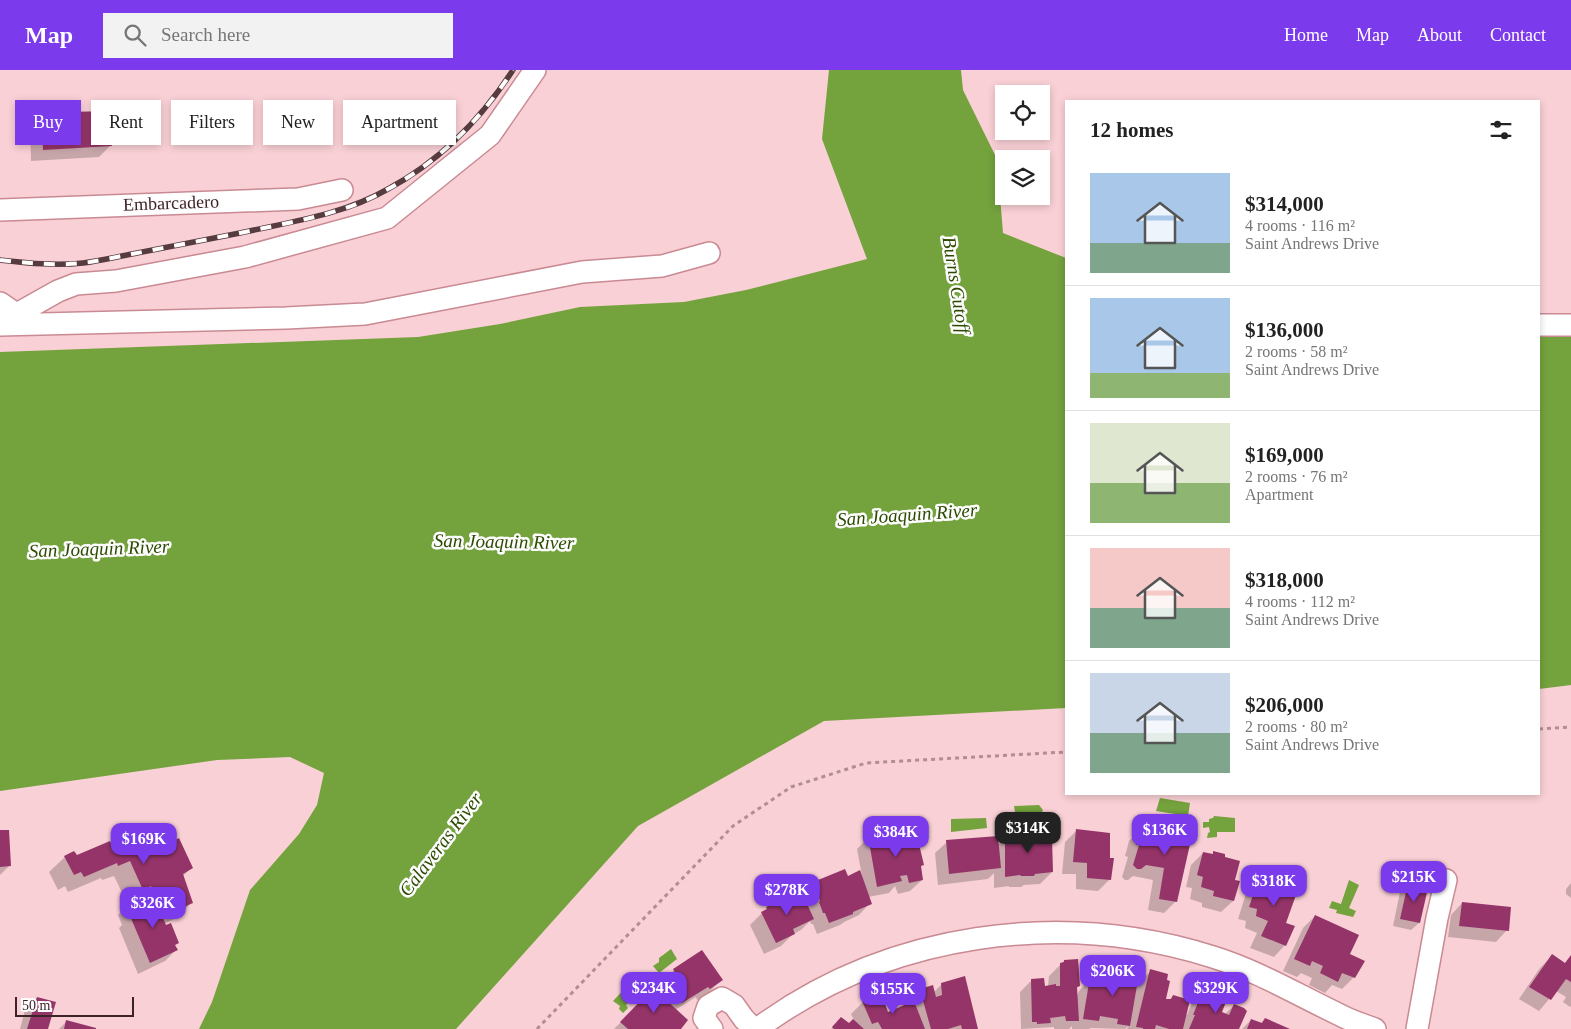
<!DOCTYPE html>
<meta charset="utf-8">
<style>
body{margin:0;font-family:Georgia,serif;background:#f2f2f2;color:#222;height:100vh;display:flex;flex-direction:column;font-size:19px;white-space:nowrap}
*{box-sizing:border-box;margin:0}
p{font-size:16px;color:#767676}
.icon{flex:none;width:28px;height:28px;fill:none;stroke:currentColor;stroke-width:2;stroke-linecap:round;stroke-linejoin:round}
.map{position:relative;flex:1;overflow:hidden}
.details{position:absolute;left:1065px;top:30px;width:475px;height:695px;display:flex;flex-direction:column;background:#fff;border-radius:0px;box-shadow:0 2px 8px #0003}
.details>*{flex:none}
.banner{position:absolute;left:15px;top:30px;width:475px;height:45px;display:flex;gap:10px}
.buttons{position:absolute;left:995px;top:15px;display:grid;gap:10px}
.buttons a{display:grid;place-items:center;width:55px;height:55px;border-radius:0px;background:#fff;box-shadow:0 2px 8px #0003;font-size:25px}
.scale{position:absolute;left:15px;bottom:12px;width:119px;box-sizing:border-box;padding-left:5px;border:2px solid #3c2327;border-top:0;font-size:14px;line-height:18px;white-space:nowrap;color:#3c2327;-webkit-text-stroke:4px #fdfdfd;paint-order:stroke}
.price{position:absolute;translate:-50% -42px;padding:0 11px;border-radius:10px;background:#7c3aed;color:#fff;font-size:16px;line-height:32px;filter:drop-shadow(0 1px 2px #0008)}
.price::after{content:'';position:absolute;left:50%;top:30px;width:15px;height:11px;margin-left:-8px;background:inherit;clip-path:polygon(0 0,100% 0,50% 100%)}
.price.selected{background:#222;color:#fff}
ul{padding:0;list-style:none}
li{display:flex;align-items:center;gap:15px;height:125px;padding:0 25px}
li+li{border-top:1px solid #e0e0e0}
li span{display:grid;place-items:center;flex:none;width:140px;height:100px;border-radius:0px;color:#555}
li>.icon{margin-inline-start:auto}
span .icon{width:60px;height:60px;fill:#fffc;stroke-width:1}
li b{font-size:21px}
h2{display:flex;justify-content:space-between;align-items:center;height:60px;padding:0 25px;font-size:21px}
.pill{padding:0 18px;border-radius:0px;background:#fff;box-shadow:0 2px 8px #0003;font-size:18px;line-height:45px}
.pill.selected{background:#7c3aed;color:#fff}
header{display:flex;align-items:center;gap:30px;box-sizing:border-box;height:70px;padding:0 25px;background:#7c3aed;color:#fff}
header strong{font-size:24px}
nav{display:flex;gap:28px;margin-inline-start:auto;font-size:18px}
.search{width:350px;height:45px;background:#f2f2f2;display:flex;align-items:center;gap:12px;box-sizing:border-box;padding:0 18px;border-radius:0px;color:#767676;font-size:19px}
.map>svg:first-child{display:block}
.water{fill:#74a23d}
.shadow{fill:#0003}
.building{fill:#953468}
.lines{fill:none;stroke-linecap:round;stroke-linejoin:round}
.minor-casing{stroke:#c98a93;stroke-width:24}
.path{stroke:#b18e93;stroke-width:3;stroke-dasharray:4 4;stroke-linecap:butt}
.minor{stroke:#fff;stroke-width:21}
.rail-casing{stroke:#563b3f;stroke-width:5.5}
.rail{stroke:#fdfdfd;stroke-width:4;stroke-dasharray:11;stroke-linecap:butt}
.labels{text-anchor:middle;stroke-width:5;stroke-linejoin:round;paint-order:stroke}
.street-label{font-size:18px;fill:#3c2327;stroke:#fdfdfd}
.water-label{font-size:19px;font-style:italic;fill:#2d4b00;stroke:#fdfdfd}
</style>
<header>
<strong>Map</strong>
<div class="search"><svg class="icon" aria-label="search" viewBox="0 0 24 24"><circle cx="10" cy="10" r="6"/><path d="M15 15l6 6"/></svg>Search here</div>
<nav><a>Home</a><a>Map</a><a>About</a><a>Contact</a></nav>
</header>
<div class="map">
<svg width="1571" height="959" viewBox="0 0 1571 959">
<rect width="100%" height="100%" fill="#f9d0d5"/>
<!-- water -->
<path class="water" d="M829,0H961L963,20L997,89L1003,163L1066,188V638L824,651L638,756L456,959H199L212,932L250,820L299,764L317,735L324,703L290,687L217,690L0,721V282L418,267L500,254L580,237L684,232L746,220L867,189L822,69Z
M1539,262L1571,263V615L1539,619Z
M1160,728L1190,733L1188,746L1156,741Z
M1039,735L1043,740L1039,748L1016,749L1014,736Z
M885,746L898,747V753L893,754L891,758H880L875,754L877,749Z
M1214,746L1235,748V762H1217V767L1207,768L1208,763L1210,762L1209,757L1203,758V752H1209V749L1213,748Z
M986,748L987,758L951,762V749Z
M1349,810L1359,815L1349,838L1356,841L1353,847L1336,843L1337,840L1329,838L1332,831L1341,834Z
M671,879L677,889L659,903L653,896L659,892V888Z
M631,912L638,918L641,915L645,920L640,926L637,924L626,935L628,938L623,943L619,939L620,936L613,931Z"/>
<!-- shadow -->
<path class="shadow" d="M42,37L65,43L111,75L99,87L31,91L30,49Z
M1160,756L1176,831L1164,843L1148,840L1153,810L1133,806L1128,810H1125L1122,807L1128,787L1125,786L1129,771L1141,759L1148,761L1151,758L1157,759Z
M1077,760L1110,809L1098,821L1076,819V804H1062L1065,772Z
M0,761L9,796L0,805Z
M1009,763L1039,768L1052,802L1040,814L1024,815L1021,817H1009V816L994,818V803L988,809L938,815L935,783L947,772L998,775Z
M142,766L167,776L191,798L182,807L192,832L176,848L164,854L177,873L174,876L176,880L165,891L138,904L119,858L122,855L118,845L128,835L114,806L102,810L101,808L68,822L65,816L58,820L49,802L65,787H76Z
M869,767L909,773L922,795L920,797L922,810L910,821L898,824L895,816L889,823L868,827L870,833L859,845L844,852L840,855L817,864L813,854H811L810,851L801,860L792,865L781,876L764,884L750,855L767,838L806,833L809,830L807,823L819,811L862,806L857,779Z
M1203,783L1211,785L1214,783L1234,811L1233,831L1221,842L1202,837V833L1190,829L1192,818L1186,817L1191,795Z
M1261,802L1285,853V875L1274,887L1250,878L1257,863L1245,858L1246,851L1238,849L1249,814Z
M1571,813V828L1566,824V819Z
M1408,815L1419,853L1411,860L1393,856L1400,822Z
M1462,833L1507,860L1496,872L1448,867L1451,845Z
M1315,846L1348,885L1354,907L1342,919L1332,915L1325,923L1309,915L1312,908L1301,903L1297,907L1283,901L1303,858Z
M1552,886L1564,894L1571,888V936L1570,937L1563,932L1566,927L1556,921L1539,941L1519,929L1540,898Z
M1064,891L1079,916L1076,919L1077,926L1079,921L1090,909L1109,916L1110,908L1122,897L1136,915L1151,901L1165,930H1169L1173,927L1185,945H1187L1192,933L1203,921L1220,942L1225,944L1234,935L1238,959H1127L1128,956L1125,959L1091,958L1089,959H1072V956L1069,959H1054V957L1021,959L1020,922L1032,910L1043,917L1048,916L1049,906Z
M674,900L721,910L709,922L697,930L696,927L675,940L679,959H614L653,920L658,925L666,917L662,912Z
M942,914L976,959H831L841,948L849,955L854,950L851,944L863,932L887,943L909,933L924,919L934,922Z
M37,928L46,959H20L25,940Z
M1265,949L1287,959H1242L1251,950L1260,954Z
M66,952L91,959H59Z"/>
<!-- building -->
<path class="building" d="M66,34V42L110,41L112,76L43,80L41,36Z
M1159,755L1193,761L1177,832L1159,829L1164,798L1146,795L1141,799H1137L1133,795L1139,775H1136L1140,758L1149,760L1150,757L1158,758Z
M159,756L168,774L179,768L193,798L183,804L193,833L165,845L151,816L143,820L130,791L118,796L117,793L84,807L81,802L74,805L64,786L74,781L77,785L110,771L111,773L141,760L142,764Z
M1040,759V767H1052L1053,802L1035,804L1034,806H1021L1020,805L1005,807V771H1009V762Z
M1076,759L1110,763V788H1114L1111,810L1087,808V793L1073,792Z
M0,760H9L11,796L0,797Z
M908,761L910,771L918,770L924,795L921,796L923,810L909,813L907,805L900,806L902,811L877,817L868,766Z
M998,766L1001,798L949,804L946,770Z
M1213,781L1225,784V787L1240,791L1235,810L1240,811L1234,831L1213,826L1214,821L1201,817L1203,807L1197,805L1203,782L1213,784Z
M845,799L848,806L860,800L872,834L853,842V844L829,853L825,843H823L819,832L820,831L817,820L820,819L818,810Z
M1261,801L1296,815L1293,824L1296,825L1286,853L1295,856L1286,876L1261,866L1268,851L1256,846L1257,839L1249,837Z
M1408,813L1428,818L1420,853L1400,849Z
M801,821L814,849L793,859L795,864L776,873L761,842L767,839L766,837Z
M152,823L166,855L171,853L179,873L175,875L178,880L150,893L130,846L134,844L129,832Z
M1462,832L1511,837L1509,861L1459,856Z
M1315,845L1359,865L1350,884L1365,891L1355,908L1342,903L1338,912L1320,903L1323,896L1312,891L1310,896L1294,889Z
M702,880L723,910L710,919L708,917L682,933L667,914L677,906L673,899Z
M1552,884L1565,893L1571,885V912L1566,909L1551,930L1529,917Z
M1078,889L1080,916L1077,917L1079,951H1066L1065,946L1050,948L1051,953L1037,954V952H1032L1031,909L1044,908L1045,916L1056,914V916H1060V893L1064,892V890Z
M1126,894L1140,898L1130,956L1117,954L1118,949L1100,946L1099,951L1083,949L1090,907L1107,908L1106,914L1114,916V919H1116L1122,895L1125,896Z
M1150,899L1168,904L1167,910L1170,911L1166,929H1171L1173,925L1190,930L1183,959H1169L1156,955L1155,959H1143V958L1136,957Z
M965,906L978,959H962L961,955L948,959H931L920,920L923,919V918L933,915L936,927L942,925L941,913Z
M653,918L688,950L681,959H628L620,952Z
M1203,920L1219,927L1218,928L1226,932L1222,942L1229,945L1234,934L1244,938L1247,941L1239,959H1189L1195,945H1193Z
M881,923L888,942L914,931L925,959H882L878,952L872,954L862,931Z
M37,927L56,932L48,959H27Z
M841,947L849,953L853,949L864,959H834L832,957Z
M1265,948L1290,959H1247L1251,949L1262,953Z
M66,950L96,958V959H64Z"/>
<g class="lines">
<defs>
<path id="minor" d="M0,140L298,129L342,120
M0,233L19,246L27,254
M17,244L58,221L76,214L116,211L245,187L387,148L490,65L535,0
M0,255L286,248L365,244L582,202L662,196L709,183
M1539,255H1571
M712,959L704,948L708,936L722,928L734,935L744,949L754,959
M757,959C888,862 1060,839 1213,887C1258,901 1298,925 1340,945C1351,951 1364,955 1375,959
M1417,959L1437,848L1446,810"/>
</defs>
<!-- minor casing -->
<use href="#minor" class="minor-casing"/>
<!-- path -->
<path class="path" d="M1539,659L1571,657
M537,959L733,756L791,717L866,693L1066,682"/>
<!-- minor -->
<use href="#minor" class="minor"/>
<defs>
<path id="rail" d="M0,190C28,193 55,196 83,193C99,191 116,187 132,184C168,177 204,170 240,163C290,152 343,145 388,119C440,91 481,49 513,0"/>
</defs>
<!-- rail casing -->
<use href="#rail" class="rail-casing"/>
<!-- rail -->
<use href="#rail" class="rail"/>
</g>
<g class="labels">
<!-- street labels -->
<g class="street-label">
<text transform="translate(171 133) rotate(-2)" y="6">Embarcadero</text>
</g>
<!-- water labels -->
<g class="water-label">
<text transform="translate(957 215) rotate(81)" y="7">Burns Cutoff</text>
<text transform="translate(907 444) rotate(-4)" y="7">San Joaquin River</text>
<text transform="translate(504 471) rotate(1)" y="7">San Joaquin River</text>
<text transform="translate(99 478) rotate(-2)" y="7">San Joaquin River</text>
<text transform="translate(440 774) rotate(-53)" y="7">Calaveras River</text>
</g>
</g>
</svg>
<div class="buttons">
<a><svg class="icon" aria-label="locate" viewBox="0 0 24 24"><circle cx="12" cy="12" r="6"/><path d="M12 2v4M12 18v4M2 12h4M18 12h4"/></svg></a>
<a><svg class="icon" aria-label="layers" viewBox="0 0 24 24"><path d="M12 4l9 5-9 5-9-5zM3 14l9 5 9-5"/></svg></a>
</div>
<div class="scale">50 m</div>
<b class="price selected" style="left:1028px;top:784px">$314K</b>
<b class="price" style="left:1165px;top:786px">$136K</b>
<b class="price" style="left:896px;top:788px">$384K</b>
<b class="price" style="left:144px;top:795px">$169K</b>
<b class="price" style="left:1414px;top:833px">$215K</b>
<b class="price" style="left:1274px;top:837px">$318K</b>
<b class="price" style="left:787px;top:846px">$278K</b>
<b class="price" style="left:153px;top:859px">$326K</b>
<b class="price" style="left:1113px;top:927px">$206K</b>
<b class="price" style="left:654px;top:944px">$234K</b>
<b class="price" style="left:1216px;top:944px">$329K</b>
<b class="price" style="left:893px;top:945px">$155K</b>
<div class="banner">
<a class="pill selected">Buy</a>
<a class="pill">Rent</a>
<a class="pill">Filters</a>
<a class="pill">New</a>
<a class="pill">Apartment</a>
</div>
<section class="details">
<h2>12 homes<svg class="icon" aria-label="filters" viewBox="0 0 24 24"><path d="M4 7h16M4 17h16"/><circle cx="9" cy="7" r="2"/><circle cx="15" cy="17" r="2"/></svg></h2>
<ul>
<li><span style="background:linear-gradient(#a9c7e8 70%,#7fa58c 0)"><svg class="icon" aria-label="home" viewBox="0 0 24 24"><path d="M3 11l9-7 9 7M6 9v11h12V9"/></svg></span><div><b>$314,000</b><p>4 rooms · 116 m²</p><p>Saint Andrews Drive</p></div></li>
<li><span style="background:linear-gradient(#a9c7e8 75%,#8fb573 0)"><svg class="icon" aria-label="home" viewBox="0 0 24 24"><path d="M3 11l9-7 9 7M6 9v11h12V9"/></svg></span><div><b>$136,000</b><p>2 rooms · 58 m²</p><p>Saint Andrews Drive</p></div></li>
<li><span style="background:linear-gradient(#dfe7d0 60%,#8fb573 0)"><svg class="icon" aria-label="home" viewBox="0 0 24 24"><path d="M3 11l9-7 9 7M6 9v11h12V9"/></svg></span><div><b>$169,000</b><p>2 rooms · 76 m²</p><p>Apartment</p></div></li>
<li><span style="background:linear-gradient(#f6c9c9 60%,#7fa58c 0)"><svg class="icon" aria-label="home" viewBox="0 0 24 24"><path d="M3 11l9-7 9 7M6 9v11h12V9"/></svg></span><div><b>$318,000</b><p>4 rooms · 112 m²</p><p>Saint Andrews Drive</p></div></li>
<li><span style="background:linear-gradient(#c9d6e8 60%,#7fa58c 0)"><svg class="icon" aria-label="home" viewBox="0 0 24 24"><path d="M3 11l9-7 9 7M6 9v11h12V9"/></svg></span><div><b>$206,000</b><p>2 rooms · 80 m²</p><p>Saint Andrews Drive</p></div></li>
</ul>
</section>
</div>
